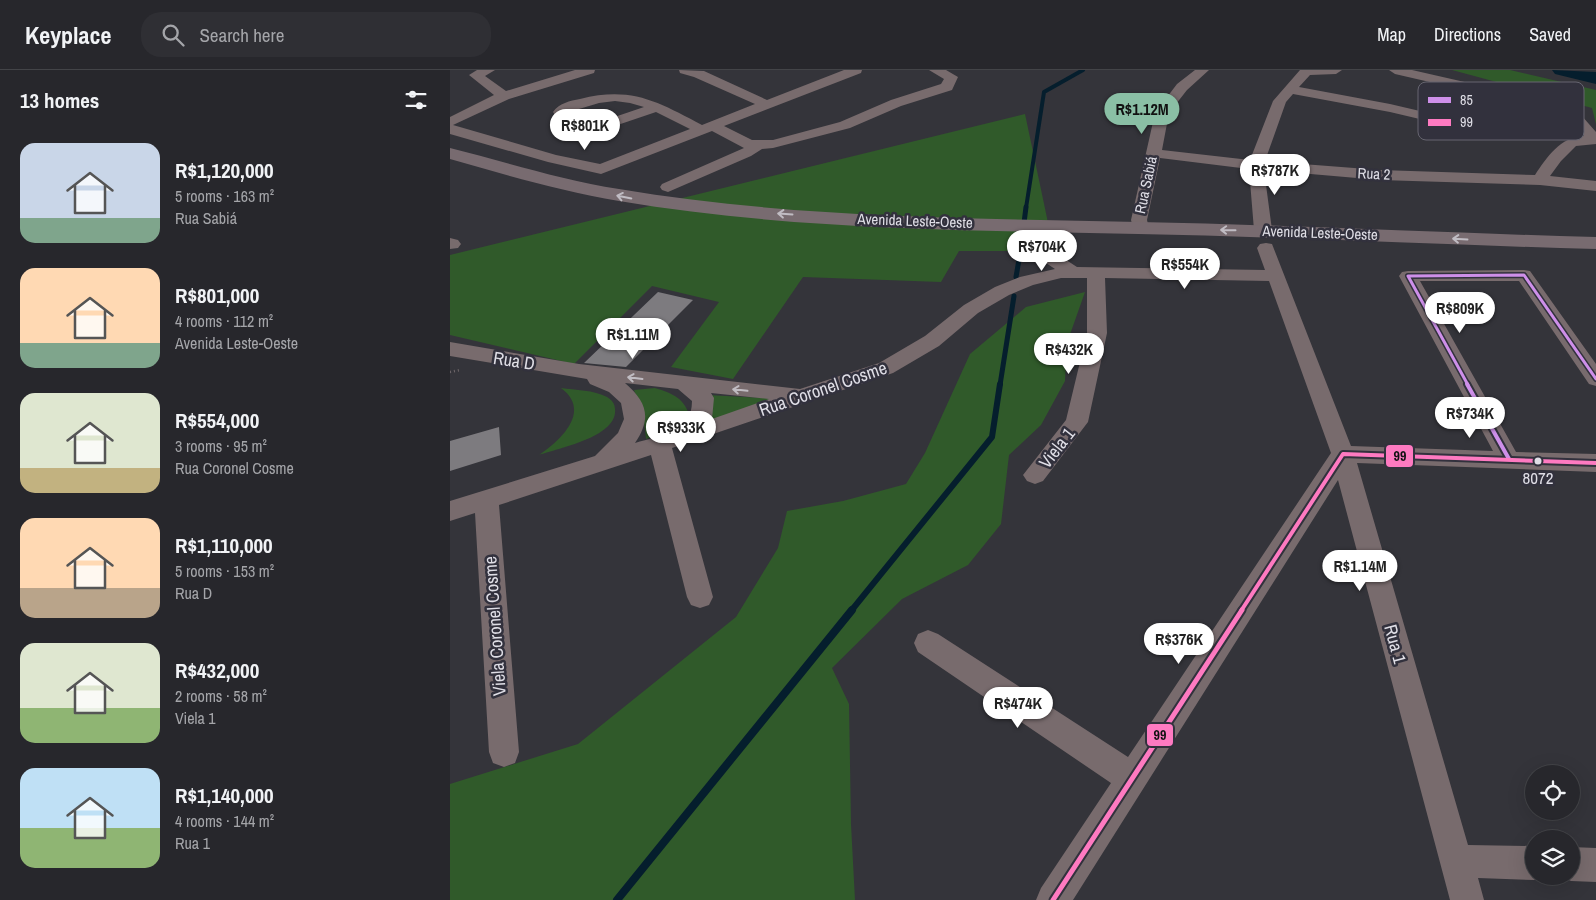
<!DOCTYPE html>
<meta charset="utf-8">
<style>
body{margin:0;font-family:"Archivo Narrow",sans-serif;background:#2f2f34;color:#f1f3f6;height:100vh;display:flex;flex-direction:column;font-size:19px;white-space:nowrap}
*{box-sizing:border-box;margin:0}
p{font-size:16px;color:#a4a5a9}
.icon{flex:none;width:28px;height:28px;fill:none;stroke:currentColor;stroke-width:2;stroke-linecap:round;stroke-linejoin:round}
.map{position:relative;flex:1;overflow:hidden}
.details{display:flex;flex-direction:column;background:#27272c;width:450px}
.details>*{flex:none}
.controls{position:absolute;left:1075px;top:695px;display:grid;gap:10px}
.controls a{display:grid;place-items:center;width:55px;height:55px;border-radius:50%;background:#27272c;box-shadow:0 5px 20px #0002,0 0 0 1px #434448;font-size:25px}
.price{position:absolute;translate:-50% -42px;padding:0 11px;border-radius:18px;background:#fff;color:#222;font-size:16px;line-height:32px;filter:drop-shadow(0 1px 2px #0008)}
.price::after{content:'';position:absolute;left:50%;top:30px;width:15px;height:11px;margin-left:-8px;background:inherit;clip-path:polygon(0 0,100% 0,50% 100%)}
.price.selected{background:#8abfa5;color:#111}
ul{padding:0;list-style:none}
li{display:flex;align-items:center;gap:15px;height:125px;padding:0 20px}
li span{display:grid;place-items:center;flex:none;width:140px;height:100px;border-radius:15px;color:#555}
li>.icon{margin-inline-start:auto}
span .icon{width:60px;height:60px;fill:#fffc;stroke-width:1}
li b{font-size:21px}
h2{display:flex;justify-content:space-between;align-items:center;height:60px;padding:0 20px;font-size:21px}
header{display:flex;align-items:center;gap:30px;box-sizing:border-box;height:70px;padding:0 25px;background:#27272c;border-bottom:1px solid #434448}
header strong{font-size:24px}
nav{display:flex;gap:28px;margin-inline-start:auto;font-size:18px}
.search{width:350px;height:45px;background:#2f2f34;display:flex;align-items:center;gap:12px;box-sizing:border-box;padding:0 18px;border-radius:20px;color:#a4a5a9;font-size:19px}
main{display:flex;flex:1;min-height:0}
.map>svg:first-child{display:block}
.green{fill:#305a2a}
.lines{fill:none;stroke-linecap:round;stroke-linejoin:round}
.stream-far3{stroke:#051e2d;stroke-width:4}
.stream-far2{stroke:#051e2d;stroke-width:5}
.stream-far1{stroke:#051e2d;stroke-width:6}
.stream{stroke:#051e2d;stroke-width:8}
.river{fill:#051e2d;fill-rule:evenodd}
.building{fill:#7d7b7f}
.path{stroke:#6f676a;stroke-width:2.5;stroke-dasharray:1 3;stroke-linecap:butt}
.minor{fill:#786b6d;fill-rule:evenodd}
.major{fill:#786b70;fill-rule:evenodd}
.bus-1-far1-casing{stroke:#32313d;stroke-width:6}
.bus-1-casing{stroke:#32313d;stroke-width:8}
.bus-2-far1-casing{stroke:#32313d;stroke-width:8}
.bus-2-casing{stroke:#32313d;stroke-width:9}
.bus-1-far1{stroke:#ce8fe9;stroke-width:3}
.bus-1{stroke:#ce8fe9;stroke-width:4}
.bus-2-far1{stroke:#fe7ac1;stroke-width:4}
.bus-2{stroke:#fe7ac1;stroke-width:5}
.oneway{stroke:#c0bcc3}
.oneway2{stroke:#c0bcc2}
.bus-dot{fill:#dfdee6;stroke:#32313d;stroke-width:2}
.labels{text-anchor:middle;stroke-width:5;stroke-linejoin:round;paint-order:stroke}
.far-street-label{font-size:15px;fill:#dfdee6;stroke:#32313d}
.bus-label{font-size:17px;fill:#dfdee6;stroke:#32313d}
.street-label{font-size:18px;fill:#dfdee6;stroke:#32313d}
.key{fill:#32313d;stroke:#666570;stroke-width:1}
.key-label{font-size:14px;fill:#dfdee6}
.line-badge{stroke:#32313d;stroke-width:2}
.pale-badge-label{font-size:14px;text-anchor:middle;font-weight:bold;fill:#111}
</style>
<header>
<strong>Keyplace</strong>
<div class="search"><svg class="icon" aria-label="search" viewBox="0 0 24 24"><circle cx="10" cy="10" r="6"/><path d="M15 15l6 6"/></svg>Search here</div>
<nav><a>Map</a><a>Directions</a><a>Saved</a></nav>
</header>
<main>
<section class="details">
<h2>13 homes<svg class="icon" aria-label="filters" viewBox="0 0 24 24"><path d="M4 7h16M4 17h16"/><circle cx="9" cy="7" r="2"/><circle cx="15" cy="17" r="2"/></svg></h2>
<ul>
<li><span style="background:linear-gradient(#c9d6e8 75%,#7fa58c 0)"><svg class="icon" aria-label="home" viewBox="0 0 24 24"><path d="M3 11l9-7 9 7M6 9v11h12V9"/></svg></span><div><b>R$1,120,000</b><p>5 rooms · 163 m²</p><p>Rua Sabiá</p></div></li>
<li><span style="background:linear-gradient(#ffd9b3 75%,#7fa58c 0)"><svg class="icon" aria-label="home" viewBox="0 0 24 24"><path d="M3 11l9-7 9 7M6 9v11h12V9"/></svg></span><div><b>R$801,000</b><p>4 rooms · 112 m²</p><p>Avenida Leste-Oeste</p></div></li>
<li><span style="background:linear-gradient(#dfe7d0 75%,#c2b280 0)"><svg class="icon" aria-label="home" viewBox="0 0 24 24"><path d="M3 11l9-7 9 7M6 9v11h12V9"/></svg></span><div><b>R$554,000</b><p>3 rooms · 95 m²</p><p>Rua Coronel Cosme</p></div></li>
<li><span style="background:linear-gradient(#ffd9b3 70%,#b9a48a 0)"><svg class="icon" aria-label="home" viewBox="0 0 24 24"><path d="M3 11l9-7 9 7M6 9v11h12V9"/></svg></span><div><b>R$1,110,000</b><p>5 rooms · 153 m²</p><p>Rua D</p></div></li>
<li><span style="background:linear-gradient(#dfe7d0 65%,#8fb573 0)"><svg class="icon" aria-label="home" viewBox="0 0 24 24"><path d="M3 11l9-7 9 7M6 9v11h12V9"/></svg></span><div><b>R$432,000</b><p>2 rooms · 58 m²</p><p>Viela 1</p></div></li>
<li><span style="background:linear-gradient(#bfe0f5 60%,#8fb573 0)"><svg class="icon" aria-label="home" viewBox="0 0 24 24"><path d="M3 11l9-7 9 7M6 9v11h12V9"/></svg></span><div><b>R$1,140,000</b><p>4 rooms · 144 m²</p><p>Rua 1</p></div></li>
</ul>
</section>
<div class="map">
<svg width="1146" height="830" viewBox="0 0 1146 830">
<rect width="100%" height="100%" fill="#34343a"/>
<!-- green -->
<path class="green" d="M1002,0H1060L1146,20V54L1142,38Z
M575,44L604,181H509L491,212L353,207L283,309L221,297L269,232L202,216L124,294L0,265V185Z
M635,222L617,273L615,311L591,355L559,385L551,454L518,495L452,529L382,598L399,634L401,754L405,830H0V714L128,674L286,547L328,478L337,441L393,431L456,414L475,383L520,284L576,237Z
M111,318C125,320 144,320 157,327C162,330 165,334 165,339C168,367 109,378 89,385C111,370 142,341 111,318Z
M205,318C221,323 233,327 239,344L233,356L196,369L193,344L184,320Z
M257,325L335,329L255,356Z"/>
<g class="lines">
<!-- stream-far3 -->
<path class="stream-far3" d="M576,138L594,22L633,0"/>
<!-- stream-far2 -->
<path class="stream-far2" d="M574,153L576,137
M566,207L571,178
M550,315L564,226"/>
<!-- stream-far1 -->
<path class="stream-far1" d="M401,541L542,367L550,314"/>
<!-- stream -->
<path class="stream" d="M167,830L402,540"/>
<!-- river -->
<path class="river" d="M1102,0L1146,2V14L1105,4Z"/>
</g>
<!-- building -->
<path class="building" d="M208,222L243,230L176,297L134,293Z
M49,357L51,385L0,401V371Z"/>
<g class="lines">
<!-- path -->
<path class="path" d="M0,302L10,300"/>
<!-- minor -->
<path class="minor" d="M27,0H45L35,6L56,21L125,0H145L144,3L59,29L3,55L106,85L150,94L240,59L206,42L141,64L132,62L105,45L103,42C109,33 120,31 130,29C182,16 208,32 252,55L305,34L244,7L230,3L229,0L254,1L317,30L394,0H412L411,3L274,56L302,70H323L390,52L441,30L491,14L494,9L479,0H496L508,7L502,20L451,36L400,58L323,78L312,79L301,86L218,122L212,120L210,117L212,114L294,78L262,61L151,104L98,92L0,64V47L44,25L19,5ZM165,31L180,33L194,37L141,55L119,42L149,33Z
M745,0H759L737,20L719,43L712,80L800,90L823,31L850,0H892L886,4L860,5L849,17L940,34L1051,60L1053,63L1051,66L1046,67L940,42L843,24L836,32L815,91L930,100L1085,105C1097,87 1110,67 1134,66L1114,43L945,4L939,0H962L1124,37L1146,62V74L1126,76L1111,91L1100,106L1146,111V121L1090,115L930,110L814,100L822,160L819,164H807L804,160L799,99L710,88L697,150L699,158L696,162H684L681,150L705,43L727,14Z
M0,168L8,170L11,174L8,178L0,179Z
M578,168L584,169L627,197L815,200L807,178L810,174L816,173L822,174L901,376L1043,381L949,206L952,202L958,201L1074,200L1080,201L1146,294V316L1139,314L1069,211H970L1066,382L1146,384V402L907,393L1018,775L1084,776V806H1093L1084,810L1028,808L1034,830H1000L888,410L623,830H586L591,818L661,713L468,582L464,573L468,564L478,560L488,564L678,687L881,383L819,211L655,208L657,263L638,352L593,411L585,414L577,411L573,405L616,350L637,263V208H611L583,215L559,225L528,243L489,276L443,303L222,378L263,527L259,535L250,538L241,535L237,527L201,385L49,435L69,682L65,693L54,697L43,693L39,682L25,443L0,451V431L145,386L168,363L174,349L171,333L159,322L140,314L137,309L0,286V272L129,294L350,319L429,293L475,266L514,235L545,217L570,207L605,199L572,177L569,173L572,169ZM175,313L228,319L242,331C242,364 211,365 185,373C202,348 197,332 175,313ZM261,323L319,329L262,349L264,328Z
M1121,777L1146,778V812L1121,811L1110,806H1121Z"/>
<!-- major -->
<path class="major" d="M0,78C56,92 111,110 169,119C340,148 515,148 689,152C841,155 993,163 1146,167V179C993,175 841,167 688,164C515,160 340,160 169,131C111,121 56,105 0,89Z"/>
<defs>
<path id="bus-1-far1" d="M1018,315L958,206L1074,205L1146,309"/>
<path id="bus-1" d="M1017,314L1059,389"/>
<path id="bus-2-far1" d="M791,541L893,384L1146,393"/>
<path id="bus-2" d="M603,830L792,540"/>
</defs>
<!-- bus-1-far1 casing -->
<use href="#bus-1-far1" class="bus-1-far1-casing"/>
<!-- bus-1 casing -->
<use href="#bus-1" class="bus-1-casing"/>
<!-- bus-2-far1 casing -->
<use href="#bus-2-far1" class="bus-2-far1-casing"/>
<!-- bus-2 casing -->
<use href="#bus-2" class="bus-2-casing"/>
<!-- bus-1-far1 -->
<use href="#bus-1-far1" class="bus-1-far1"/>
<!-- bus-1 -->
<use href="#bus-1" class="bus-1"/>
<!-- bus-2-far1 -->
<use href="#bus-2-far1" class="bus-2-far1"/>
<!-- bus-2 -->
<use href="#bus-2" class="bus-2"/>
</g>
<!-- one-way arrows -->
<defs><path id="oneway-shaft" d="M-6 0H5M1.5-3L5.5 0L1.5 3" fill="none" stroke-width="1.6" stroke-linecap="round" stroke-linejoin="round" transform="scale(1.25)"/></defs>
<g class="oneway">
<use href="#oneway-shaft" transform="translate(174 127) rotate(-169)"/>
<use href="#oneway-shaft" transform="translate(335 144) rotate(-176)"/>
<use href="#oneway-shaft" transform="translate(778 160) rotate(-179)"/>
<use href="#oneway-shaft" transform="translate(1010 169) rotate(-177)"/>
</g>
<g class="oneway2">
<use href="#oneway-shaft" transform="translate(185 308) rotate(-173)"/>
<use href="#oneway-shaft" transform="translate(290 320) rotate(-174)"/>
</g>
<!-- markers -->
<circle class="bus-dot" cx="1088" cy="391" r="4.5"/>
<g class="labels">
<!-- far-street labels -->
<g class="far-street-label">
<text transform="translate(924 104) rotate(3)" y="5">Rua 2</text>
<text transform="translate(696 115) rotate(-78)" y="5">Rua Sabiá</text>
<text transform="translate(465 151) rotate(2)" y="5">Avenida Leste-Oeste</text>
<text transform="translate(870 163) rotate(2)" y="5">Avenida Leste-Oeste</text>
</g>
<!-- bus labels -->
<g class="bus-label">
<text x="1088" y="414">8072</text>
</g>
<!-- street labels -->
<g class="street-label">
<text transform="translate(64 291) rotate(9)" y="6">Rua D</text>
<text transform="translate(373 319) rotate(-19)" y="6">Rua Coronel Cosme</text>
<text transform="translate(607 378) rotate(-52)" y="6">Viela 1</text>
<text transform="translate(45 556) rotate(-94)" y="6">Viela Coronel Cosme</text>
<text transform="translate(945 574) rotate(75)" y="6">Rua 1</text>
</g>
</g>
<!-- legend -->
<rect x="968" y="12" width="166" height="58" rx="8" class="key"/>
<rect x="978" y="27" width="23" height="6" fill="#ce8fe9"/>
<rect x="978" y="49" width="23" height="7" fill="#fe7ac1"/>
<g class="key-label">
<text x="1010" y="35">85</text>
<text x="1010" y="57">99</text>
</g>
<g class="line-badge">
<rect x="935" y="374" width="29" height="24" rx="5" fill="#fe7ac1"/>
<rect x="696" y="653" width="28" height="24" rx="5" fill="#fe7ac1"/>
</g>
<g class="pale-badge-label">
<text x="950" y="391">99</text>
<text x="710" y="670">99</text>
</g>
</svg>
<div class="controls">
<a><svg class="icon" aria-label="locate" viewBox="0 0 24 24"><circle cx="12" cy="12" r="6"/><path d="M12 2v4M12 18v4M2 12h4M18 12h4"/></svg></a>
<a><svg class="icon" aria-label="layers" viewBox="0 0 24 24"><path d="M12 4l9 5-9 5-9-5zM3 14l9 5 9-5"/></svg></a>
</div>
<b class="price selected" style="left:692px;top:65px">R$1.12M</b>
<b class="price" style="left:135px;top:81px">R$801K</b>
<b class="price" style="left:825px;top:126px">R$787K</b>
<b class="price" style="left:592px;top:202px">R$704K</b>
<b class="price" style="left:735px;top:220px">R$554K</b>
<b class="price" style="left:1010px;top:264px">R$809K</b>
<b class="price" style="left:183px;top:290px">R$1.11M</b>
<b class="price" style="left:619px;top:305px">R$432K</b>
<b class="price" style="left:1020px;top:369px">R$734K</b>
<b class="price" style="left:231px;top:383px">R$933K</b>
<b class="price" style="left:910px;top:522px">R$1.14M</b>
<b class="price" style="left:729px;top:595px">R$376K</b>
<b class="price" style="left:568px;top:659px">R$474K</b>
</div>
</main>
